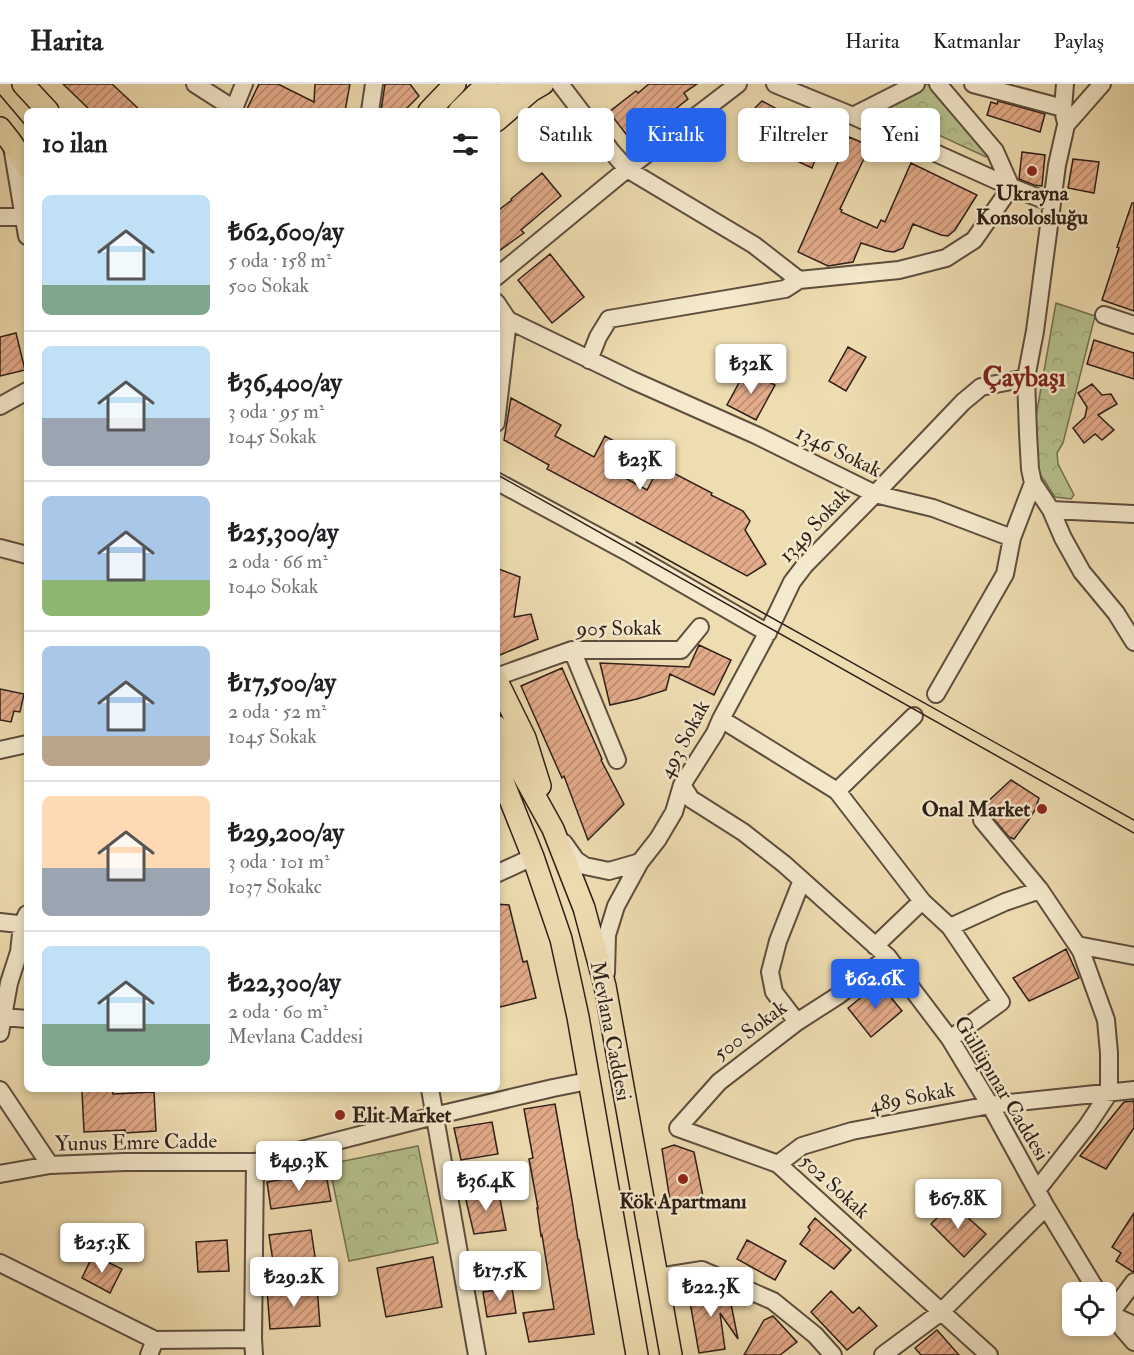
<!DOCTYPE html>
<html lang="tr">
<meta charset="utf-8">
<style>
body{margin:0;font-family:"IM FELL Double Pica",serif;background:#f6f6f6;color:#202124;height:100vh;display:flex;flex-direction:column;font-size:22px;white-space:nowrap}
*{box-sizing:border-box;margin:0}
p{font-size:20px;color:#757577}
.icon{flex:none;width:33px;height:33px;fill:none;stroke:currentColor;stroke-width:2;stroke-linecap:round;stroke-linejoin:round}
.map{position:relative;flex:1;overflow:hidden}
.drawer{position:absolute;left:24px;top:24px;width:476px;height:984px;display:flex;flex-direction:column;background:#fff;border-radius:9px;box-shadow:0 3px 9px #0003}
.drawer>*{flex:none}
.guide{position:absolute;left:518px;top:24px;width:526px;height:54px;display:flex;gap:12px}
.controls{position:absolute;left:1062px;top:1198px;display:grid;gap:12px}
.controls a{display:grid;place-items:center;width:54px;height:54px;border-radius:9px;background:#fff;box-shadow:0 3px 9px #0003;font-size:30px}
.price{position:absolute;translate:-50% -51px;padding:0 14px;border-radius:6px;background:#fff;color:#222;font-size:20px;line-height:39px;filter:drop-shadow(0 2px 3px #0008)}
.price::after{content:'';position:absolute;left:50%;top:36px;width:18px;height:14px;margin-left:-9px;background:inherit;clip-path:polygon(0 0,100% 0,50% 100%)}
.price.selected{background:#2563eb;color:#fff}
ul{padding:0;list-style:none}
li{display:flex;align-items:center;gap:18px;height:150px;padding:0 18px}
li+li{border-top:2px solid #e0e0e0}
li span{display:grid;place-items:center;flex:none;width:168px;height:120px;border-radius:9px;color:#555}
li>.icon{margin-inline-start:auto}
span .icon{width:72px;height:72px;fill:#fffc;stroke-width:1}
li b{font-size:26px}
h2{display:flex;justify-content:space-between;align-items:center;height:72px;padding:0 18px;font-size:26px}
.tag{padding:0 21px;border-radius:9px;background:#fff;box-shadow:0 3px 9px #0003;font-size:21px;line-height:54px}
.tag.selected{background:#2563eb;color:#fff}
header{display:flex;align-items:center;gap:36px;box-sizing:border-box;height:84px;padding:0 30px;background:#fff;border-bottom:2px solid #e0e0e0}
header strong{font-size:28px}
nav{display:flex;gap:33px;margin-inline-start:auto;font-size:21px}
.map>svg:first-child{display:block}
.park{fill:url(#park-crowns);stroke:#727052;stroke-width:1.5}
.building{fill:url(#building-hatch);stroke:#2e1f18;stroke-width:1.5}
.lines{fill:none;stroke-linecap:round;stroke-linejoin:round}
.minor-casing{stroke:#5e4e3e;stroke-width:20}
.major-casing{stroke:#2e1f18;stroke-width:24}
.minor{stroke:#f4e9cc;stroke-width:16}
.major{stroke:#eeddb1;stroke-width:21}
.tram{stroke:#2e1f18;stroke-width:1.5}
.poi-dot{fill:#8f2418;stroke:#f4e9cc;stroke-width:2}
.labels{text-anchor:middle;stroke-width:5;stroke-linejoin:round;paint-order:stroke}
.poi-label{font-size:21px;font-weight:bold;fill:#2e1f18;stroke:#f4e9cc}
.street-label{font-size:21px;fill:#2e1f18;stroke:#f4e9cc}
.district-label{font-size:27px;font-weight:bold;fill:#7a1f14;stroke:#f4e9cc}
</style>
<header>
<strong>Harita</strong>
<nav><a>Harita</a><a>Katmanlar</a><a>Paylaş</a></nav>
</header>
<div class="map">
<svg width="1134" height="1271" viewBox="0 0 1134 1271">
<defs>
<pattern id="park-crowns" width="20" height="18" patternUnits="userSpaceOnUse" patternTransform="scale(1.5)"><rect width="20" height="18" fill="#b6c28d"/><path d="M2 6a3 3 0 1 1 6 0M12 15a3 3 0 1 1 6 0" fill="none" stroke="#9da679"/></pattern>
<pattern id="building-hatch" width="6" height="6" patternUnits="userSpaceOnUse" patternTransform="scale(1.5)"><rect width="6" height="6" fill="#e4ac8a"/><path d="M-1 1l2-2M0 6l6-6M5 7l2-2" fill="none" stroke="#b98b70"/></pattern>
</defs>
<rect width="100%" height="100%" fill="#eeddb1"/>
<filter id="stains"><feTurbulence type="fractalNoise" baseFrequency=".00333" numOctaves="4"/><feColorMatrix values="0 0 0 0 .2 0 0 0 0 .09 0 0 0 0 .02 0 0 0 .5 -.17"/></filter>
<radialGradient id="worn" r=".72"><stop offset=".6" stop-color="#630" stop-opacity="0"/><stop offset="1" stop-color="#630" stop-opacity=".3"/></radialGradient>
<!-- park -->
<path class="park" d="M928,0L987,67L986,73L880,24L919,1Z
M1056,219L1095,232L1063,359L1057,369L1058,380L1074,411L1071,415L1055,413L1038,387L1035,338Z
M418,1062L438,1159L349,1177L329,1080Z"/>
<!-- building -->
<path class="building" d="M63,0H112L141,27H91Z
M259,0H278L314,18L315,0H350L345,27H246Z
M385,0H410L419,12L404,27H381Z
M649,0H697L684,9L688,15L670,29L667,25L629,54L609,28L636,7L638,9Z
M762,17L825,51L812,84L760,60L753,26Z
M998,17L1045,30L1040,48L987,31L991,18L997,20Z
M849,53L870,62L840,125L842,126L841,128L877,144L881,136L885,138L911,79L977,111L955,146L948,152L941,151L913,140L903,164L894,168L886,167L861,159L853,178L828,182L798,168Z
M1022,68L1045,71L1042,102L1034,101L1019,95Z
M1073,75L1099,78L1094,109L1068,104Z
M542,89L561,112L521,146L524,149L496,169V128L512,116L511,115Z
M1132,119H1134V227L1102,216L1119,164L1117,163Z
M550,170L584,213L552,239L518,196Z
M16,249L25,286L0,292V253Z
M1094,256L1134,269V295L1087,280Z
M848,263L866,273L846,307L829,297Z
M746,286L775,301L756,336L727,321Z
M1092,300L1102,311L1111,310L1117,320L1098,331L1114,346L1102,356L1095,350L1084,359L1073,344L1085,333L1087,323L1078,309Z
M511,314L561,341L555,352L594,373L605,352L638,370L625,394L647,406L660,382L712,409L711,411L743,427L750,437L745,446L766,480L747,492L547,385L549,381L504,356Z
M496,484L520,493L514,533L531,530L538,555L500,571L496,565Z
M699,561L731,576L714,611L670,590L666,606L637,615L610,621L600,579L689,583Z
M562,584L602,675L601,676L624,720L588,756L564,692L562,694L521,602Z
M0,605L24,610L20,628L14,627L11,638L0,636Z
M1011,696L1039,714L1035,726L1030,734L1014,755L1009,753L983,722Z
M496,820L509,821L523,878L527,877L536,914L496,924Z
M1066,865L1079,894L1029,917L1013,894Z
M879,899L902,927L871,953L848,924Z
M112,1006L113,1010L154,1008L156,1047L125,1049V1046L84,1048L82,1007Z
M1134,1017V1044L1106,1085L1080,1072L1124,1018Z
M555,1020L572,1116L578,1156H579L594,1250L529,1258L523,1229L554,1225L542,1151L541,1152L537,1124H538L529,1075L533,1074L524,1025Z
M492,1038L498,1070L461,1076L454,1044Z
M674,1061L694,1068L705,1122L671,1123L662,1065Z
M326,1090L331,1117L271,1125L267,1098L290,1094L291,1096Z
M498,1105L506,1146L474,1150L465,1112Z
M952,1119L986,1150L964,1173L931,1140Z
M1134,1129V1188H1133L1116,1177L1121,1169L1112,1163Z
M815,1134L851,1166L834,1185L800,1160L810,1146L808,1143Z
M311,1146L316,1179L274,1184L269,1151Z
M227,1156L229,1187L198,1188L196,1158Z
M747,1156L786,1177L775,1196L737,1175Z
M93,1171L122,1185L110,1209L82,1194Z
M433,1173L442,1223L386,1233L377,1184Z
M317,1202L320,1242L270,1245L267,1205Z
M512,1204L516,1229L487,1233L483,1208Z
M717,1205L730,1215L738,1255L720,1229L725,1265L699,1269L688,1207Z
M831,1207L853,1229L859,1223L877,1242L847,1266L811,1228Z
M773,1232L797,1258L780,1271H744L764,1236Z
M937,1246L959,1271H921L915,1264Z"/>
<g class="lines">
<defs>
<path id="minor" d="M195,0L234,25
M560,0L612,68L627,85L754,161L799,196
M775,0L853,32L1011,103L1052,119
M973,0L1063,24
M1102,0L1066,41L1057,81L1035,247L1026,294L1028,349L1030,385L1033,399L1051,426L1063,454L1082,488L1116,529L1134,558
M233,27L244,0
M370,27L374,0
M853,32L916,0
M1065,35L1063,24L1065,0
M12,62L27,152
M0,133H24
M496,193L627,85L738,0
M496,218L508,236L632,296L758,352L875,410L933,424L1012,454
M1104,231L1134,241
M589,276L598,253L609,235L785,205L799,196L899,186L946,174L974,156L1011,103L995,67L938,0
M0,322L27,307
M496,339L508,236
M496,397L631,470L768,549
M1051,426L1134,430
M0,464L27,471
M572,566L617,676
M496,593L572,566H681L700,543
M936,610L1005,490L1012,454L1033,399
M721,635L837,707L922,817L950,843L1005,818L1040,806L1077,861L1081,867L1106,936L1109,969V1009L1087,1042L1037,1106
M0,666L27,660
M682,701L691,715L743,748L784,780L888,873L950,955L990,1021L1046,1123L1098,1209
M837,707L914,632
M982,736L1040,806
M564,759L576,776L585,782L609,787L640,778
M496,790L533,773
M0,838L27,841
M1077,861L1134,872
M875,862L922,817
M888,873L839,911L797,938L719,998L678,1044L778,1080L989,1271
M606,889L607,851L616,822L640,778L658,755L674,728L682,701L715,649L721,635L770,544L792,498L805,481L875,410L963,318L981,303L1026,294
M4,933L27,935
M797,938L774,908L770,888L778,857L802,796
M0,949L9,899L19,868L22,841L27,830
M950,955L1001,918L950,843
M430,1005L477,1271
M0,1006L50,1081
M778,1080L802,1062L852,1047L990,1021L1134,1006
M0,1090L50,1081L124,1078H255L434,1032L553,1004L588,997
M0,1179L155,1256L253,1255
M658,1193L702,1186L773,1217L815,1251L833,1271
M1134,1198L1110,1230L1134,1241
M1115,1236L1134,1258
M149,1271L155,1256
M254,1271L253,1255L255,1078
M883,1271L941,1228L1046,1123"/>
<path id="major" d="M23,0L48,27
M429,27L455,0
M459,27L487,0
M484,27L514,0
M496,37L531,7L543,0
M0,44L11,58L27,82
M496,595L525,654L540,702
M496,642L553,745L584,824L605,902L671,1271
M496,680L533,773L561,855L578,933L637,1271"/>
</defs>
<!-- minor casing -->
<use href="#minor" class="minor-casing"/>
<!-- major casing -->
<use href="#major" class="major-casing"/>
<!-- minor -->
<use href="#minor" class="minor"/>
<!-- major -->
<use href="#major" class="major"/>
<!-- tram -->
<path class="tram" d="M0,11L27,43
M496,390L1134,749
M636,458L1134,736"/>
</g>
<!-- markers -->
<g class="poi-dot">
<circle cx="1032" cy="87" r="6"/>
<circle cx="1042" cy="725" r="6"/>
<circle cx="340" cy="1031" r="6"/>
<circle cx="683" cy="1095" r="6"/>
</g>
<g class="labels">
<!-- poi labels -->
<g class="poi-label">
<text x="1032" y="116">Ukrayna<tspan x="1032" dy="24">Konsolosluğu</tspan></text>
<text x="1030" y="732" text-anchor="end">Onal Market</text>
<text x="352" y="1038" text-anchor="start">Elit Market</text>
<text x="683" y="1124">Kök Apartmanı</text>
</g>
<!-- street labels -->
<g class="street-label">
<text transform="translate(839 367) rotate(26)" y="7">1346 Sokak</text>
<text transform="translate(814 441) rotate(-47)" y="7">1349 Sokak</text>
<text transform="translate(619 544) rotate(-1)" y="7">905 Sokak</text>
<text transform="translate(684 655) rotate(-62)" y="7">493 Sokak</text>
<text transform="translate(750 946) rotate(-37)" y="7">500 Sokak</text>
<text transform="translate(611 947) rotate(79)" y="7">Mevlana Caddesi</text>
<text transform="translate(1002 1004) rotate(59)" y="7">Güllüpınar Caddesi</text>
<text transform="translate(912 1013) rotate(-11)" y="7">489 Sokak</text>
<text transform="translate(136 1058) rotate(-1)" y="7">Yunus Emre Cadde</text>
<text transform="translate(835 1102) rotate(42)" y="7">502 Sokak</text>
</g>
<!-- district labels -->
<g class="district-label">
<text x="1024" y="302">Çaybaşı</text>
</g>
</g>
<rect width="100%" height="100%" filter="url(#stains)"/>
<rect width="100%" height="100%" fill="url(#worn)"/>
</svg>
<div class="controls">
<a><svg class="icon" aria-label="locate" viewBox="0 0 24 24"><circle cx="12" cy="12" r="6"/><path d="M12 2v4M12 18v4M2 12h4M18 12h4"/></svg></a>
</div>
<b class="price" style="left:751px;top:311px">₺32K</b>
<b class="price" style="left:640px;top:407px">₺23K</b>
<b class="price selected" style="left:875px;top:926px">₺62.6K</b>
<b class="price" style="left:299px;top:1108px">₺49.3K</b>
<b class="price" style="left:486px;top:1128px">₺36.4K</b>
<b class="price" style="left:958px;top:1146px">₺67.8K</b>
<b class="price" style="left:102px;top:1190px">₺25.3K</b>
<b class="price" style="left:500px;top:1218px">₺17.5K</b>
<b class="price" style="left:294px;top:1224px">₺29.2K</b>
<b class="price" style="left:711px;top:1234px">₺22.3K</b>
<div class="guide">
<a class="tag">Satılık</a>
<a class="tag selected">Kiralık</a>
<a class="tag">Filtreler</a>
<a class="tag">Yeni</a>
</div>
<section class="drawer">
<h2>10 ilan<svg class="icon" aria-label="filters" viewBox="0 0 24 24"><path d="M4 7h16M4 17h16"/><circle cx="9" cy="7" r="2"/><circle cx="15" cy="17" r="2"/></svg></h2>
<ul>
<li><span style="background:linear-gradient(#bfe0f5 75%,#7fa58c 0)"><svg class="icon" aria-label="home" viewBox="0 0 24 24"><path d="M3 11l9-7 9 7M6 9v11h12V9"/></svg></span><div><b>₺62,600/ay</b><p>5 oda · 158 m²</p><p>500 Sokak</p></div></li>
<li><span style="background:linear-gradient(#bfe0f5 60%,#9aa5b1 0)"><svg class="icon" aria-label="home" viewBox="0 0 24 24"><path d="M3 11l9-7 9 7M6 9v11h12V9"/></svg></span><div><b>₺36,400/ay</b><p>3 oda · 95 m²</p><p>1045 Sokak</p></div></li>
<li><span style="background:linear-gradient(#a9c7e8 70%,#8fb573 0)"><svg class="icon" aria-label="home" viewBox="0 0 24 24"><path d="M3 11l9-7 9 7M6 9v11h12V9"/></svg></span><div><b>₺25,300/ay</b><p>2 oda · 66 m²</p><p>1040 Sokak</p></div></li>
<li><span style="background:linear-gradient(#a9c7e8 75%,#b9a48a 0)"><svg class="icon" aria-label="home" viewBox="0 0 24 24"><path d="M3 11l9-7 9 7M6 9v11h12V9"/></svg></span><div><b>₺17,500/ay</b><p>2 oda · 52 m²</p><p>1045 Sokak</p></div></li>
<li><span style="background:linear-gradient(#ffd9b3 60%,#9aa5b1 0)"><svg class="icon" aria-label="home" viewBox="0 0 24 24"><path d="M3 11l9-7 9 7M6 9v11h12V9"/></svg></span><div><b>₺29,200/ay</b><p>3 oda · 101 m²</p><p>1037 Sokakc</p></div></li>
<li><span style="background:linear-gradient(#bfe0f5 65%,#7fa58c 0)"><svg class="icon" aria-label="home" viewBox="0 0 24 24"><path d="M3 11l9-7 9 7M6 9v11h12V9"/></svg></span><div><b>₺22,300/ay</b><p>2 oda · 60 m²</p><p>Mevlana Caddesi</p></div></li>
</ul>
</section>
</div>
